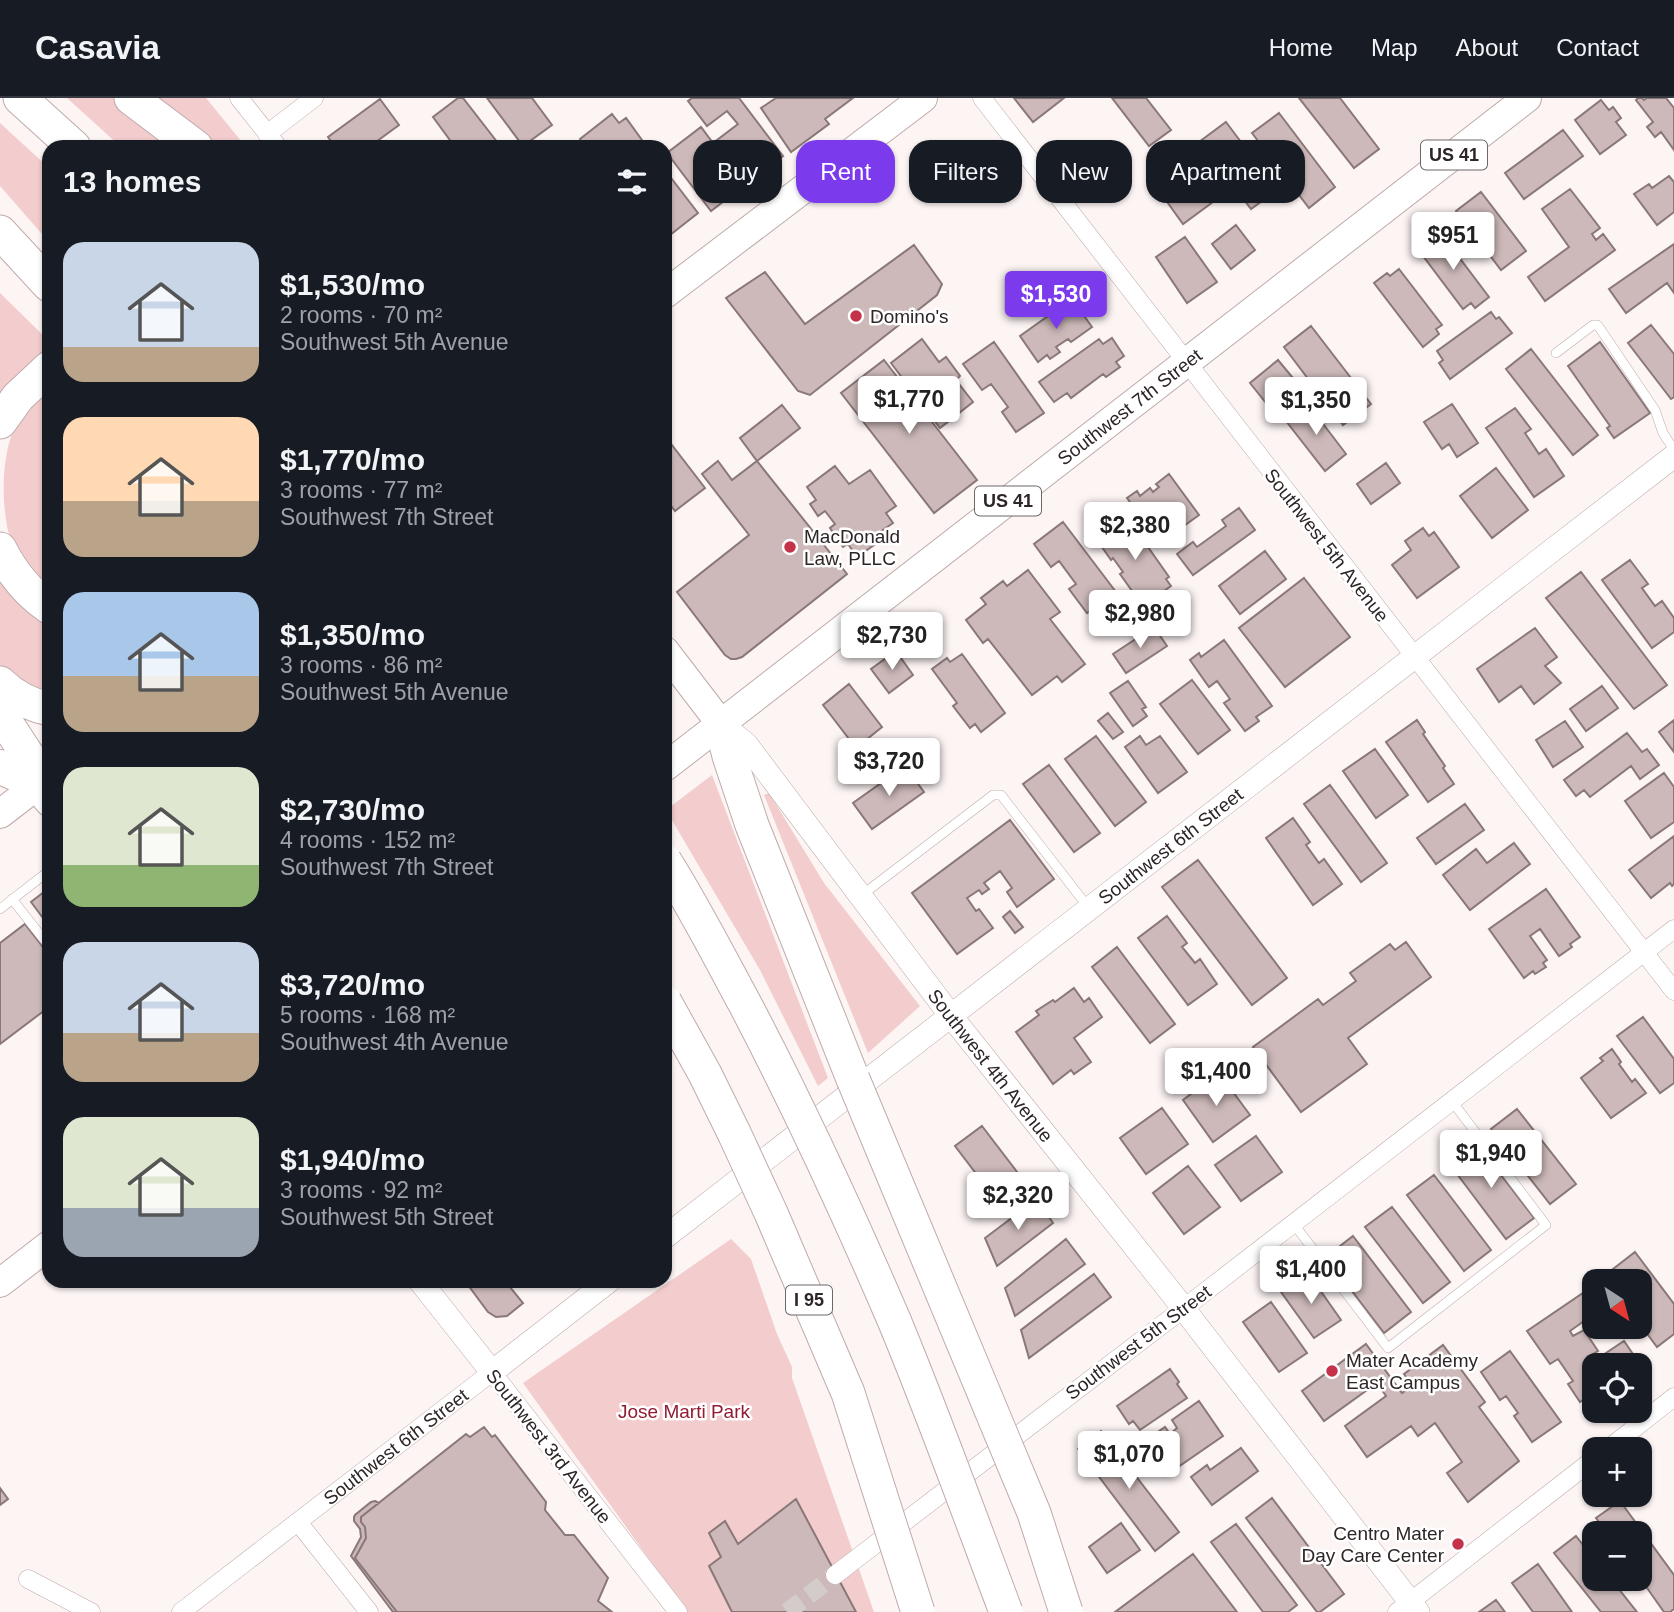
<!DOCTYPE html>
<meta charset="utf-8">
<style>
body{margin:0;font-family:Arial,sans-serif;background:#20242c;color:#f1f3f6;height:100vh;display:flex;flex-direction:column;font-size:26px;white-space:nowrap}
*{box-sizing:border-box;margin:0}
p{font-size:23px;color:#9ea1a6}
.icon{flex:none;width:38px;height:38px;fill:none;stroke:currentColor;stroke-width:2;stroke-linecap:round;stroke-linejoin:round}
.map{position:relative;flex:1;overflow:hidden}
.panel{position:absolute;left:42px;top:42px;width:630px;height:1148px;display:flex;flex-direction:column;background:#171b24;border-radius:21px;box-shadow:0 2px 5px #0004}
.panel>*{flex:none}
.top-card{position:absolute;left:693px;top:42px;width:665px;height:63px;display:flex;gap:14px}
.needle{width:46px;rotate:144deg}
.buttons{position:absolute;left:1582px;top:1171px;display:grid;gap:14px}
.buttons a{display:grid;place-items:center;width:70px;height:70px;border-radius:14px;background:#171b24;box-shadow:0 2px 5px #0004;font-size:35px}
.price{position:absolute;translate:-50% -60px;padding:0 16px;border-radius:7px;background:#fff;color:#222;font-size:23px;line-height:46px;filter:drop-shadow(0 2px 4px #0008)}
.price::after{content:'';position:absolute;left:50%;top:42px;width:21px;height:16px;margin-left:-10px;background:inherit;clip-path:polygon(0 0,100% 0,50% 100%)}
.price.on{background:#7c3aed;color:#fff}
ul{padding:0;list-style:none}
li{display:flex;align-items:center;gap:21px;height:175px;padding:0 21px}
li span{display:grid;place-items:center;flex:none;width:196px;height:140px;border-radius:21px;color:#555}
li>.icon{margin-inline-start:auto}
span .icon{width:84px;height:84px;fill:#fffc;stroke-width:1}
li b{font-size:30px}
h2{display:flex;justify-content:space-between;align-items:center;height:84px;padding:0 21px;font-size:30px}
.chip{padding:0 24px;border-radius:21px;background:#171b24;box-shadow:0 2px 5px #0004;font-size:24px;line-height:63px}
.chip.on{background:#7c3aed;color:#fff}
header{display:flex;align-items:center;gap:42px;box-sizing:border-box;height:98px;padding:0 35px;background:#171b24;border-bottom:2px solid #363941}
header strong{font-size:33px}
nav{display:flex;gap:38px;margin-inline-start:auto;font-size:24px}
.map>svg:first-child{display:block}
.green{fill:#f3cccd}
.building{fill:#cdb9b9;stroke:#8a7778;stroke-width:2}
.lines{fill:none;stroke-linecap:round;stroke-linejoin:round}
.minor-tunnel{stroke:#d4cbcb;stroke-width:18;stroke-dasharray:18 9;stroke-linecap:butt}
.service-casing{stroke:#bfabab;stroke-width:10}
.minor-casing{stroke:#bfabab;stroke-width:19}
.tertiary-casing{stroke:#bfabab;stroke-width:24}
.primary-casing{stroke:#bfabab;stroke-width:30}
.motorway-casing{stroke:#bfabab;stroke-width:35}
.service{stroke:#fff;stroke-width:9}
.minor{stroke:#fff;stroke-width:18}
.tertiary{stroke:#fff;stroke-width:23}
.primary{stroke:#fff;stroke-width:28}
.motorway{stroke:#fff;stroke-width:33}
.motorway-bridge-casing{stroke:#bfabab;stroke-width:35;stroke-linecap:butt}
.motorway-bridge{stroke:#fff;stroke-width:33}
.poi-dot{fill:#c4334a;stroke:#fff;stroke-width:2.5}
.labels{text-anchor:middle;stroke-width:5;stroke-linejoin:round;paint-order:stroke}
.shield{fill:#fff;stroke:#6d6767;stroke-width:2}
.shield-label{font-size:18px;font-weight:bold;fill:#2e2626}
.poi-label{font-size:19px;fill:#2e2626;stroke:#fff;text-anchor:start}
.street-label{font-size:19px;fill:#2e2626;stroke:#fff}
.park-label{font-size:19px;fill:#921a31;stroke:#fff}
</style>
<header>
<strong>Casavia</strong>
<nav><a>Home</a><a>Map</a><a>About</a><a>Contact</a></nav>
</header>
<div class="map">
<svg width="1674" height="1514" viewBox="0 0 1674 1514">
<rect width="100%" height="100%" fill="#fdf4f4"/>
<!-- green -->
<path class="green" d="M67,0H114L179,49H121Z
M149,0H206L246,49H211Z
M0,25L49,70V144L0,88Z
M0,195L49,243V253L17,276L0,298Z
M49,284V494C38,481 19,461 12,447C0,412 0,355 18,322C27,309 39,297 49,284Z
M0,475L49,523V602L0,574Z
M712,677L828,980L818,988L760,872L666,712Z
M769,695L824,785L920,908L868,955L764,697Z
M731,1141L751,1161L777,1236L792,1269V1280L874,1514H687L523,1285Z"/>
<!-- building -->
<path class="building" d="M458,0H463L501,49H455L433,19Z
M487,0H532L552,27L523,48Z
M692,0H739L783,58L711,113L667,55L701,29L713,45L738,26L727,13L707,28L688,3Z
M776,0H853L825,21L829,26L791,54L761,10Z
M1014,0H1064L1033,24Z
M1112,0H1146L1171,32L1149,48Z
M1299,0H1340L1379,51L1354,70Z
M1638,0H1642L1644,2L1647,0H1666L1674,10V52L1661,34L1655,39L1647,29L1653,24L1636,2Z
M380,1L399,27L369,49H335L328,39Z
M1601,2L1609,12L1613,9L1621,20L1616,24L1626,37L1600,56L1575,22Z
M1279,15L1335,89L1309,110L1252,35Z
M612,16L619,25L626,20L647,49H585L580,41Z
M1226,24L1277,92L1251,111L1215,63L1210,67L1195,47Z
M1563,32L1583,58L1524,101L1505,75Z
M1192,67L1217,101L1183,126L1165,101L1174,95L1167,86Z
M665,72L698,115L665,141Z
M1669,78L1674,84V114L1657,127L1634,96L1649,86L1652,90Z
M1570,91L1600,130L1592,136L1596,142L1603,136L1615,152L1545,203L1528,179L1569,149L1542,111Z
M1481,94L1526,153L1501,172L1456,113Z
M1236,127L1255,152L1231,171L1212,146Z
M1440,134L1489,199L1475,210L1471,205L1463,211L1420,154L1426,150L1424,147Z
M1185,139L1217,184L1187,205L1156,159Z
M1674,146V195L1667,185L1626,215L1609,191Z
M914,147L942,186L937,197L810,297L798,293L726,200L765,174L805,226Z
M1399,171L1442,227L1436,231L1439,236L1423,249L1374,185L1387,175L1390,178Z
M1072,201L1092,229L1071,244L1068,241L1056,249L1060,254L1050,261L1047,257L1038,264L1020,238Z
M1491,214L1496,221L1499,219L1512,235L1450,281L1439,265L1443,262L1437,253Z
M1651,227L1674,256V299L1671,301L1628,245Z
M1311,228L1371,306L1343,327L1284,249Z
M1112,240L1124,258L1116,264L1120,269L1106,279L1103,276L1071,300L1067,295L1054,304L1039,284L1099,241L1103,246Z
M922,241L939,264L946,259L960,278L956,282L973,304L940,330L891,265Z
M994,244L1044,315L1016,334L1002,314L1008,309L991,286L982,292L963,266Z
M1600,244L1650,315L1614,340L1607,330L1610,328L1568,268Z
M1531,251L1598,337L1573,357L1506,271Z
M884,262L977,382L934,415L841,295Z
M1278,262L1297,285L1290,291L1300,302L1278,320L1250,285Z
M1308,306L1346,356L1325,373L1286,323Z
M1452,306L1478,345L1457,359L1449,346L1442,351L1424,324Z
M782,307L800,330L757,363L740,340Z
M1515,310L1531,331L1525,335L1539,356L1546,351L1564,378L1534,399L1486,330Z
M665,338L705,390L675,413L665,400Z
M718,363L732,382L757,363L847,476L742,559L736,561H731L725,557L677,494L749,437L702,376Z
M1386,365L1400,385L1371,406L1357,386Z
M835,368L849,386L870,372L896,408L886,415L893,425L880,434L884,440L857,459L848,446L843,449L830,430L835,426L825,413L818,418L810,406L816,402L807,389Z
M1496,370L1528,412L1492,440L1460,398Z
M1169,376L1199,417L1160,445L1127,400L1137,393L1140,398L1150,390L1153,394L1159,389L1156,386Z
M1239,410L1255,432L1193,477L1177,456L1193,444L1197,449L1226,428L1222,422Z
M1123,423L1132,435L1136,432L1169,479L1166,481L1171,488L1147,505L1139,494L1135,497L1120,476L1123,474L1113,460L1111,462L1097,442Z
M1063,424L1116,494L1087,515L1069,491L1076,486L1059,463L1051,469L1034,446Z
M1423,430L1429,438L1434,434L1459,469L1417,500L1392,467L1411,452L1405,443Z
M1265,453L1286,481L1240,516L1219,488Z
M1630,462L1648,486L1642,490L1655,508L1662,503L1674,520V534L1652,550L1602,482Z
M1028,472L1060,514L1050,521L1085,566L1062,584L1057,578L1032,597L988,541L983,545L966,522L986,506L981,500L1003,483L1007,488Z
M1581,474L1667,587L1634,611L1546,500Z
M1304,480L1350,539L1285,589L1239,530Z
M1154,529L1167,548L1126,575L1113,556Z
M1535,530L1557,559L1545,568L1561,585L1534,606L1521,588L1499,604L1477,571Z
M1224,542L1272,608L1256,619L1259,623L1245,633L1224,605L1230,601L1217,583L1209,589L1190,562L1199,555L1201,559Z
M896,553L913,577L889,595L871,571Z
M962,556L1005,615L981,634L975,626L970,630L953,608L957,605L932,571L947,560L950,564Z
M1192,582L1230,632L1198,656L1160,606Z
M1128,583L1146,609L1142,611L1147,618L1133,628L1110,595Z
M849,586L882,629L856,650L823,607Z
M1602,588L1618,610L1586,633L1570,611Z
M1108,615L1123,634L1113,641L1098,623Z
M1417,622L1425,634L1423,636L1445,668L1443,670L1454,686L1428,704L1386,644Z
M1674,622V654L1659,634Z
M1565,623L1583,649L1553,669L1536,642Z
M1627,635L1642,654L1647,651L1659,667L1640,681L1631,668L1590,699L1584,692L1576,698L1564,682Z
M1096,638L1146,704L1115,728L1065,661Z
M1140,638L1146,647L1160,638L1187,674L1158,695L1125,649Z
M1375,651L1408,697L1376,720L1343,673Z
M1049,667L1100,735L1074,754L1023,686Z
M905,668L924,694L872,731L853,705Z
M1664,675L1674,689V724L1651,740L1625,703Z
M1330,687L1387,765L1361,784L1304,706Z
M1465,706L1484,732L1436,766L1417,740Z
M1293,720L1310,744L1306,747L1319,765L1324,761L1342,786L1313,807L1266,740Z
M1010,722L1054,781L1017,809L1007,794L1012,790L1000,773L984,785L989,791L982,796L979,792L967,800L976,813L979,811L993,830L957,856L912,795Z
M1674,738V786L1672,788L1670,785L1651,800L1629,772Z
M1514,745L1530,766L1470,812L1443,777L1476,751L1487,765Z
M1198,762L1287,880L1252,907L1162,789Z
M49,790V828L31,804Z
M1546,791L1580,839L1570,846L1572,849L1559,858L1540,831L1530,838L1547,862L1543,865L1546,869L1535,876L1533,873L1524,880L1489,831Z
M1010,813L1023,829L1015,835L1003,819Z
M1167,818L1187,845L1182,849L1195,865L1200,861L1217,886L1188,907L1138,840Z
M25,826L49,857V909L0,946V845Z
M1406,844L1431,879L1348,940L1367,966L1301,1014L1253,949L1318,901L1323,907L1356,883L1350,875L1390,846L1395,852Z
M1117,849L1175,926L1150,945L1092,869Z
M1074,890L1084,904L1089,900L1102,919L1074,940L1091,964L1074,976L1071,972L1053,986L1016,934L1039,917L1036,913L1053,902L1055,904Z
M1643,919L1674,961V985L1660,995L1617,938Z
M1612,951L1621,964L1619,966L1632,984L1635,981L1646,995L1611,1020L1581,980L1603,963L1600,960Z
M1219,975L1250,1017L1213,1044L1183,1002Z
M1162,1010L1188,1046L1146,1076L1120,1040Z
M1517,1011L1576,1086L1550,1106L1491,1031Z
M982,1028L1024,1083L997,1103L955,1048Z
M1256,1038L1282,1074L1241,1103L1215,1067Z
M1475,1043L1534,1120L1506,1141L1448,1064Z
M1188,1068L1220,1109L1184,1136L1153,1095Z
M1434,1077L1491,1152L1464,1173L1407,1097Z
M1037,1101L1053,1125L997,1168L985,1140Z
M1392,1109L1450,1184L1423,1205L1365,1129Z
M1353,1138L1411,1214L1384,1235L1326,1159Z
M1066,1141L1085,1166L1015,1218L1005,1190Z
M1635,1154L1674,1206V1236L1657,1249L1640,1226L1646,1220L1640,1211V1183H1608L1604,1178Z
M1308,1175L1341,1222L1314,1240L1281,1194Z
M1094,1176L1111,1199L1029,1260L1021,1232Z
M465,1183H505L523,1205L507,1218L496,1219L488,1214Z
M1583,1195L1594,1212V1216L1570,1233L1573,1238L1584,1232L1598,1253L1590,1258L1594,1263L1624,1243L1637,1262L1630,1267H1594V1294L1580,1304L1568,1286L1573,1283L1558,1261L1550,1266L1527,1233Z
M1271,1204L1307,1255L1279,1274L1243,1224Z
M1366,1246L1402,1295L1412,1288L1404,1276L1443,1247L1485,1304L1479,1309L1519,1363L1468,1404L1447,1375L1462,1364L1435,1325L1418,1338L1411,1328L1367,1359L1345,1328L1386,1298L1377,1285L1324,1323L1302,1293Z
M1510,1253L1561,1324L1532,1344L1514,1318L1518,1315L1506,1298L1500,1302L1481,1274Z
M1170,1271L1179,1284L1177,1286L1187,1300L1140,1332L1133,1323L1129,1326L1117,1308Z
M1199,1303L1223,1338L1165,1378L1142,1345L1165,1329L1170,1336L1177,1330L1172,1322Z
M484,1329L492,1339L495,1337L546,1404L545,1412L565,1437H574L608,1480L598,1503L612,1514H397L355,1460L366,1440L365,1429L361,1424V1419L466,1336L470,1339Z
M1101,1333L1179,1434L1155,1453L1078,1351Z
M1241,1350L1258,1373L1212,1407L1191,1379L1207,1367L1210,1372Z
M0,1390L8,1401L0,1407Z
M1272,1400L1344,1496L1320,1514H1317L1246,1420Z
M796,1401L856,1514H732L709,1468L721,1459L709,1435L725,1423L738,1446Z
M375,1403L379,1405L361,1419V1424L365,1429L366,1440L355,1460L397,1514H393L351,1458L361,1439L360,1431L354,1423V1419L355,1417L371,1404Z
M1620,1403L1674,1477V1511L1670,1514H1664L1640,1480V1435H1607L1596,1420Z
M1121,1425L1140,1452L1107,1475L1089,1449Z
M1236,1426L1297,1507L1288,1514H1263L1211,1444Z
M1576,1438L1594,1461V1480H1610L1637,1514H1601L1554,1455Z
M1193,1456L1237,1514H1115Z
M1538,1466L1572,1514H1533L1512,1485Z
M1496,1502L1505,1514H1479Z"/>
<g class="lines">
<!-- minor-tunnel -->
<path class="minor-tunnel" d="M787,1514L835,1477"/>
<defs>
<path id="service" d="M1556,255L1593,227H1597L1599,229L1655,312L1663,335L1674,352
M862,797L993,697H1001L1088,809
M12,801L49,848
M0,811L45,776L49,777
M1293,1125L1388,1250L1546,1127L1451,1002"/>
<g id="minor">
<path d="M239,0L278,49"/>
<path d="M982,0L1674,893"/>
<path d="M267,36L314,0"/>
<path d="M1608,1351L1674,1299"/>
<path d="M298,1424L369,1514"/>
<path d="M835,1477L1201,1197L1674,831"/>
<path d="M28,1481L91,1514"/>
<path id="s1" d="M181,1514L492,1274L678,1514"/>
<path d="M1397,1514L1594,1361"/>
</g>
<g id="tertiary">
<path id="s2" d="M721,626L746,646L951,918L1170,1193L1418,1514"/>
<path id="s3" d="M665,1139L1674,358"/>
<path d="M420,1183L492,1274L609,1183"/>
</g>
<g id="primary">
<path d="M665,196L923,0"/>
<path d="M665,553L721,626"/>
<path d="M0,666L7,675L36,688L49,704"/>
<path id="s4" d="M665,669L1527,0"/>
<path d="M0,716L48,679"/>
<path d="M0,1185L49,1147"/>
</g>
<path id="motorway" d="M20,0L74,49
M131,0L196,49
M0,134L49,187
M0,324L18,299L49,270
M0,451C12,475 27,494 49,509
M0,585C13,598 31,607 49,611
M0,615L30,661L36,688
M721,626L729,658L752,727L853,981"/>
</defs>
<!-- service casing -->
<use href="#service" class="service-casing"/>
<!-- minor casing -->
<use href="#minor" class="minor-casing"/>
<!-- tertiary casing -->
<use href="#tertiary" class="tertiary-casing"/>
<!-- primary casing -->
<use href="#primary" class="primary-casing"/>
<!-- motorway casing -->
<use href="#motorway" class="motorway-casing"/>
<!-- service -->
<use href="#service" class="service"/>
<!-- minor -->
<use href="#minor" class="minor"/>
<!-- tertiary -->
<use href="#tertiary" class="tertiary"/>
<!-- primary -->
<use href="#primary" class="primary"/>
<!-- motorway -->
<use href="#motorway" class="motorway"/>
<defs>
<path id="motorway-bridge" d="M665,763C694,809 719,858 745,906C799,1009 848,1115 894,1222C934,1318 969,1416 1006,1514
M665,904L705,976L735,1037L771,1115L848,1295L918,1514
M853,981L1034,1415L1066,1514"/>
</defs>
<!-- motorway-bridge casing -->
<use href="#motorway-bridge" class="motorway-bridge-casing"/>
<!-- motorway-bridge -->
<use href="#motorway-bridge" class="motorway-bridge"/>
</g>
<!-- markers -->
<g class="poi-dot">
<circle cx="856" cy="218" r="7"/>
<circle cx="790" cy="449" r="7"/>
<circle cx="1332" cy="1273" r="7"/>
<circle cx="1458" cy="1446" r="7"/>
</g>
<g class="labels">
<!-- shield labels -->
<g class="shield">
<rect x="1421" y="42.5" width="66" height="29" rx="5"/>
<rect x="975" y="388.5" width="66" height="29" rx="5"/>
<rect x="786" y="1187.5" width="46" height="29" rx="5"/>
</g>
<g class="shield-label">
<text x="1454" y="63">US 41</text>
<text x="1008" y="409">US 41</text>
<text x="809" y="1208">I 95</text>
</g>
<!-- poi labels -->
<g class="poi-label">
<text x="870" y="225">Domino's</text>
<text x="804" y="445">MacDonald<tspan x="804" dy="22">Law, PLLC</tspan></text>
<text x="1346" y="1269">Mater Academy<tspan x="1346" dy="22">East Campus</tspan></text>
<text x="1444" y="1442" text-anchor="end">Centro Mater<tspan x="1444" dy="22">Day Care Center</tspan></text>
</g>
<!-- street labels -->
<g class="street-label">
<text dy="7" stroke="none"><textPath href="#s4" startOffset="588">Southwest 7th Street</textPath></text>
<text transform="translate(1327 447) rotate(52)" y="7">Southwest 5th Avenue</text>
<text dy="7" stroke="none"><textPath href="#s3" startOffset="639">Southwest 6th Street</textPath></text>
<text dy="7" stroke="none"><textPath href="#s2" startOffset="436">Southwest 4th Avenue</textPath></text>
<text transform="translate(1138 1244) rotate(-37)" y="7">Southwest 5th Street</text>
<text transform="translate(549 1348) rotate(52)" y="7">Southwest 3rd Avenue</text>
<text dy="7" stroke="none"><textPath href="#s1" startOffset="271">Southwest 6th Street</textPath></text>
</g>
<!-- park labels -->
<g class="park-label">
<text x="684" y="1320">Jose Marti Park</text>
</g>
</g>
</svg>
<div class="buttons">
<a><svg class="needle" viewBox="-14 -14 28 28"><path d="M0-13l5 13h-10z" fill="#e53935"/><path d="M0 13l5-13h-10z" fill="#9ea1a6"/></svg></a>
<a><svg class="icon" aria-label="locate" viewBox="0 0 24 24"><circle cx="12" cy="12" r="6"/><path d="M12 2v4M12 18v4M2 12h4M18 12h4"/></svg></a>
<a>+</a>
<a>−</a>
</div>
<b class="price" style="left:1453px;top:174px">$951</b>
<b class="price on" style="left:1056px;top:233px">$1,530</b>
<b class="price" style="left:909px;top:338px">$1,770</b>
<b class="price" style="left:1316px;top:339px">$1,350</b>
<b class="price" style="left:1135px;top:464px">$2,380</b>
<b class="price" style="left:1140px;top:552px">$2,980</b>
<b class="price" style="left:892px;top:574px">$2,730</b>
<b class="price" style="left:889px;top:700px">$3,720</b>
<b class="price" style="left:1216px;top:1010px">$1,400</b>
<b class="price" style="left:1491px;top:1092px">$1,940</b>
<b class="price" style="left:1018px;top:1134px">$2,320</b>
<b class="price" style="left:1311px;top:1208px">$1,400</b>
<b class="price" style="left:1129px;top:1393px">$1,070</b>
<div class="top-card">
<a class="chip">Buy</a>
<a class="chip on">Rent</a>
<a class="chip">Filters</a>
<a class="chip">New</a>
<a class="chip">Apartment</a>
</div>
<section class="panel">
<h2>13 homes<svg class="icon" aria-label="filters" viewBox="0 0 24 24"><path d="M4 7h16M4 17h16"/><circle cx="9" cy="7" r="2"/><circle cx="15" cy="17" r="2"/></svg></h2>
<ul>
<li><span style="background:linear-gradient(#c9d6e8 75%,#b9a48a 0)"><svg class="icon" aria-label="home" viewBox="0 0 24 24"><path d="M3 11l9-7 9 7M6 9v11h12V9"/></svg></span><div><b>$1,530/mo</b><p>2 rooms · 70 m²</p><p>Southwest 5th Avenue</p></div></li>
<li><span style="background:linear-gradient(#ffd9b3 60%,#b9a48a 0)"><svg class="icon" aria-label="home" viewBox="0 0 24 24"><path d="M3 11l9-7 9 7M6 9v11h12V9"/></svg></span><div><b>$1,770/mo</b><p>3 rooms · 77 m²</p><p>Southwest 7th Street</p></div></li>
<li><span style="background:linear-gradient(#a9c7e8 60%,#b9a48a 0)"><svg class="icon" aria-label="home" viewBox="0 0 24 24"><path d="M3 11l9-7 9 7M6 9v11h12V9"/></svg></span><div><b>$1,350/mo</b><p>3 rooms · 86 m²</p><p>Southwest 5th Avenue</p></div></li>
<li><span style="background:linear-gradient(#dfe7d0 70%,#8fb573 0)"><svg class="icon" aria-label="home" viewBox="0 0 24 24"><path d="M3 11l9-7 9 7M6 9v11h12V9"/></svg></span><div><b>$2,730/mo</b><p>4 rooms · 152 m²</p><p>Southwest 7th Street</p></div></li>
<li><span style="background:linear-gradient(#c9d6e8 65%,#b9a48a 0)"><svg class="icon" aria-label="home" viewBox="0 0 24 24"><path d="M3 11l9-7 9 7M6 9v11h12V9"/></svg></span><div><b>$3,720/mo</b><p>5 rooms · 168 m²</p><p>Southwest 4th Avenue</p></div></li>
<li><span style="background:linear-gradient(#dfe7d0 65%,#9aa5b1 0)"><svg class="icon" aria-label="home" viewBox="0 0 24 24"><path d="M3 11l9-7 9 7M6 9v11h12V9"/></svg></span><div><b>$1,940/mo</b><p>3 rooms · 92 m²</p><p>Southwest 5th Street</p></div></li>
</ul>
</section>
</div>
